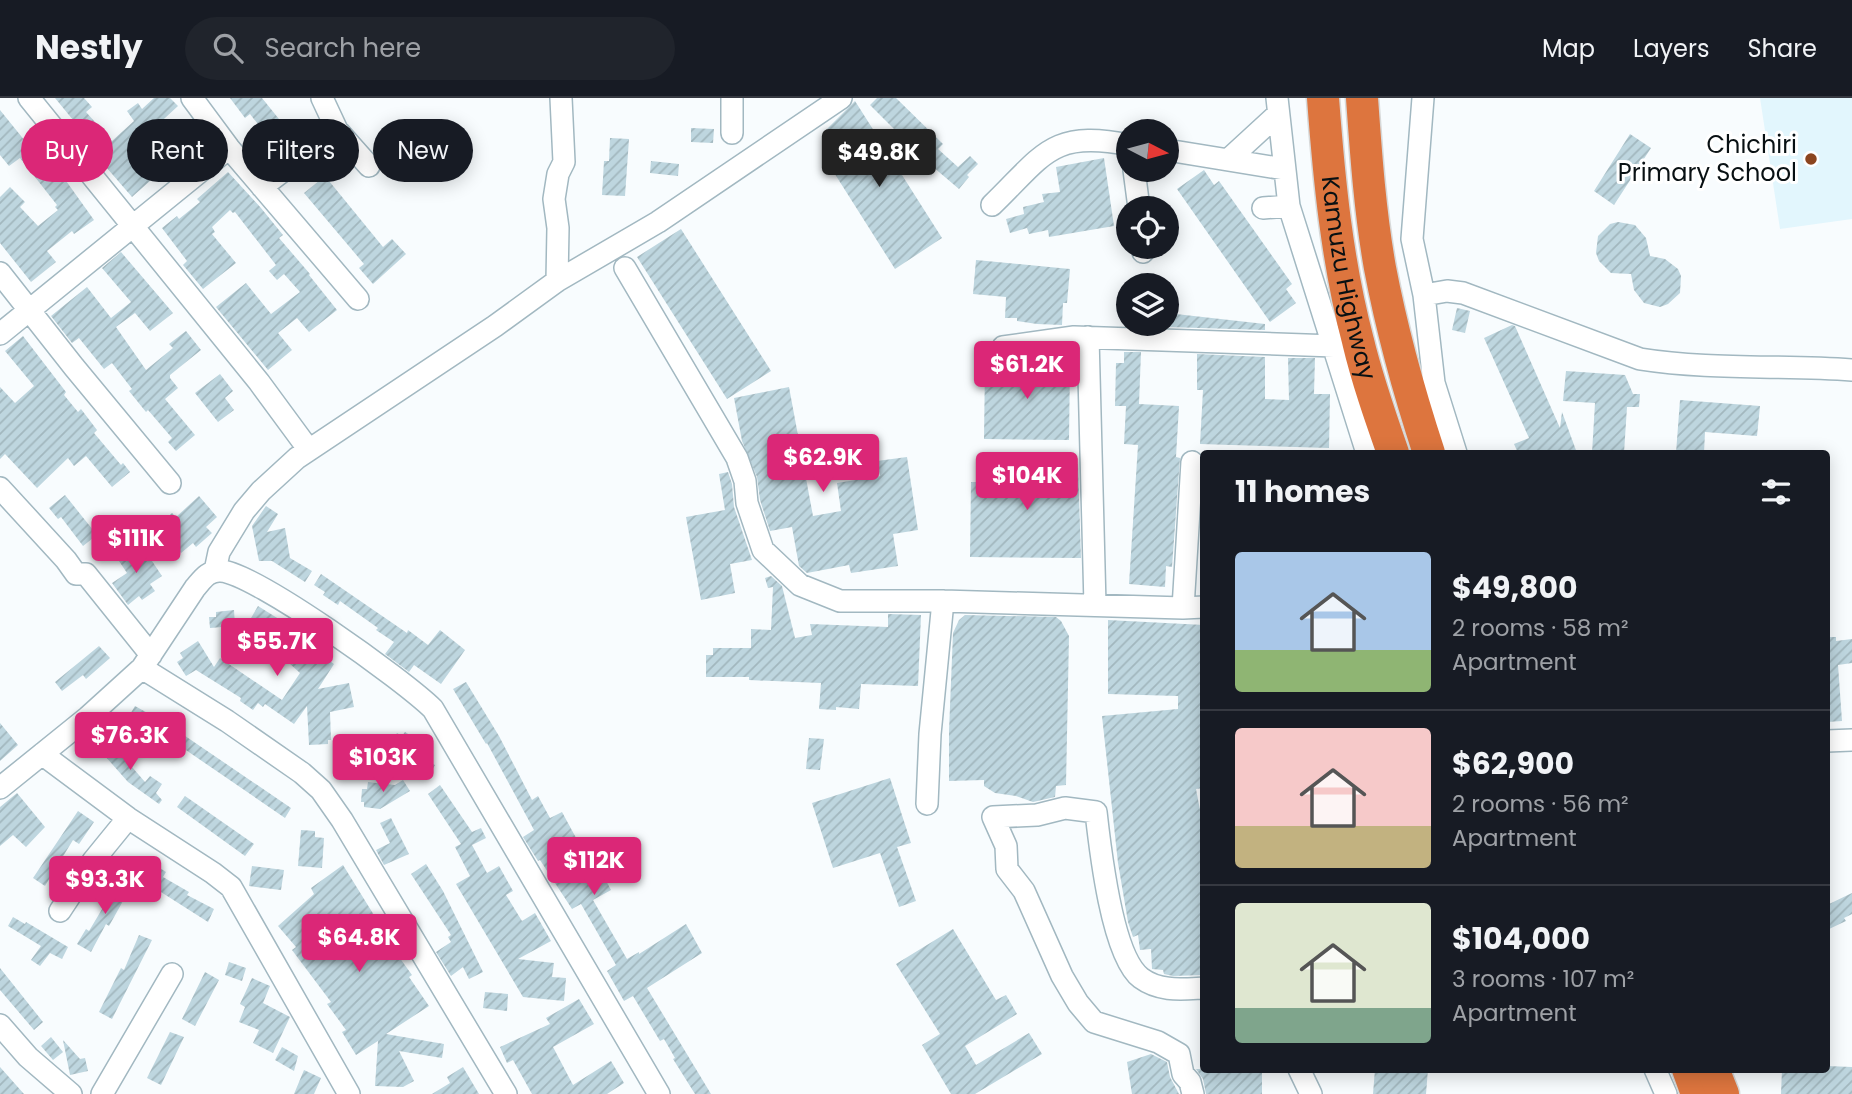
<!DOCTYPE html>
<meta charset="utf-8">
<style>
body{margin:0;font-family:Poppins,sans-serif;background:#20242c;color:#f1f3f6;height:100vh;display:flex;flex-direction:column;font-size:26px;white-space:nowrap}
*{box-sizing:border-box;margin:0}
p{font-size:23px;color:#9ea1a6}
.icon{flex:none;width:38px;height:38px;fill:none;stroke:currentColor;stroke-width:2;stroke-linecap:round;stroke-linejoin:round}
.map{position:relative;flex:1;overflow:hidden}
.side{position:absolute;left:1200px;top:352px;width:630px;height:623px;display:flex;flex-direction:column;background:#171b24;border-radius:7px;box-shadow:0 4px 18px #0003}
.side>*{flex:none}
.hud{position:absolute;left:21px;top:21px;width:665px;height:63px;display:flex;gap:14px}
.needle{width:46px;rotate:96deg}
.tools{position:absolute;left:1116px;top:21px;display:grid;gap:14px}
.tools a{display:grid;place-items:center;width:63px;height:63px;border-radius:50%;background:#171b24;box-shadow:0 4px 18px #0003;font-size:35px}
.price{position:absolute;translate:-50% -60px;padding:0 16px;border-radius:7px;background:#db2777;color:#fff;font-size:23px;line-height:46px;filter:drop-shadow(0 2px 4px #0008)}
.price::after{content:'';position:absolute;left:50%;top:42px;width:21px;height:16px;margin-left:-10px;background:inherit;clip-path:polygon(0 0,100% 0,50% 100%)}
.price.selected{background:#222;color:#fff}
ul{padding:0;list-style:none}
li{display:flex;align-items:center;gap:21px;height:175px;padding:0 35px}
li+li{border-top:2px solid #363941}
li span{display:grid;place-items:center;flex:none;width:196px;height:140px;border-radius:7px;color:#555}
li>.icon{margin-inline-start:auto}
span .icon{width:84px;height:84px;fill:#fffc;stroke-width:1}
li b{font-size:30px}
h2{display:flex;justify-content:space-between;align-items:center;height:84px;padding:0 35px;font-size:30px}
.tag{padding:0 24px;border-radius:32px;background:#171b24;box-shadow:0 4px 18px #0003;font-size:24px;line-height:63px}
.tag.selected{background:#db2777;color:#fff}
header{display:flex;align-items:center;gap:42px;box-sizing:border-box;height:98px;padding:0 35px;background:#171b24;border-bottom:2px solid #363941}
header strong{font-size:33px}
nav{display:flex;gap:38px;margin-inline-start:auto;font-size:24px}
.search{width:490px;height:63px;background:#20242c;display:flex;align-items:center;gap:18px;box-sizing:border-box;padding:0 24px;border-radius:38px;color:#9ea1a6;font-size:26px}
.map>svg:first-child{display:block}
.built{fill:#e2f6fd}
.building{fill:url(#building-hatch)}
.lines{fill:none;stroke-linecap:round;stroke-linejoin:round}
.minor-casing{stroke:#a2b8c1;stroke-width:24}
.highway-casing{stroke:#d7d9d9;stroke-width:35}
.minor{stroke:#fff;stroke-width:21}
.highway{stroke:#dd753e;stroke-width:32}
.poi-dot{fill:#8b451f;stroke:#fff;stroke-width:2.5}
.labels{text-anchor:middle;stroke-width:6;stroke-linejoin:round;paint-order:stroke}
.poi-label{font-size:24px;fill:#081013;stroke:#fff;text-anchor:end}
.street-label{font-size:24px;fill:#081013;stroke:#fff}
</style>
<header>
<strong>Nestly</strong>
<div class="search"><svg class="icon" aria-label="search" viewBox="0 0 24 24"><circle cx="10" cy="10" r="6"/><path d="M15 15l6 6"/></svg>Search here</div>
<nav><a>Map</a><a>Layers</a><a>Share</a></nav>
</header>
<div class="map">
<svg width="1852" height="996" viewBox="0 0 1852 996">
<defs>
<pattern id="building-hatch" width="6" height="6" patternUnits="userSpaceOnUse" patternTransform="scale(1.75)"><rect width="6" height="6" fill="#bed6df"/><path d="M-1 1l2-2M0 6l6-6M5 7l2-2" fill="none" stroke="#a2b7be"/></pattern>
</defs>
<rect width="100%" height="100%" fill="#f8fcfe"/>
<!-- built -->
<path class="built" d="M1760,0H1852V121L1780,131Z"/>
<!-- building -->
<path class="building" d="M55,0H84L92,9L86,14L112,43L134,23L127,13L138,5L142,11L154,0H170L178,8L127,55L137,67L189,26L204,45L181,63L178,59L169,66L132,99L106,69L104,71L81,44L87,39Z
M230,0H262L287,31L272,44L250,16L245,20Z
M877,0H896L943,46L938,51L958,69L970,58L978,66L967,77L969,79L959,91L926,63L870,7Z
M855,3L942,140L895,171L826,62L840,53L823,35Z
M0,12L42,64L49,59L94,122L74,136L72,133L47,153L56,164L31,184L0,145V99L10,89L25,104L20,109L38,128L58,112L55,109L57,107L20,60L9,68L0,57Z
M691,30L714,31L713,45L691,44Z
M1630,36L1651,50L1614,107L1594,93Z
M610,40L629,41L625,98L602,97L604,63H609Z
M1104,60L1114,128L1049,139L1048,132L1029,136L1027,130L1010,135L1006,121L1024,116L1023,109L1044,104L1042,96L1060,94L1056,69Z
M651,63L679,66L678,78L650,75Z
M1204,72L1214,87L1219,83L1292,186L1286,191L1296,205L1270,224L1177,91Z
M228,74L261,110L283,137L279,140L310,176L309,177L337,212L309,234L297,220L278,235L292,252L268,272L216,209L246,185L271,216L300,194L284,176L277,182L269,173L276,167L235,114L233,115L230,112L212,129L215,134L212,136L236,165L203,191L183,167L187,163L162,130L177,118L179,121L200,104L197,101Z
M325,78L383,149L392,141L406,156L373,186L359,170L364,166L304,95Z
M1618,124L1635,127L1646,140L1650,158L1665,161L1678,171L1681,178L1680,195L1668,206L1660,209L1644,205L1634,192L1631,176L1611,175L1599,163L1596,155L1598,138L1610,126Z
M681,131L771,273L727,301L637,159Z
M121,154L173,215L150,233L135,215L116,229L146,272L173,250L169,246L186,233L201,252L170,277V280L178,290L165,301L195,337L176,353L168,344L172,340L148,312L146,314L129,293L132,291L112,265L104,271L79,240L72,245L51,218L87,189L111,220L131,204L102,170Z
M976,162L1070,171L1067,205H1063L1062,227L1037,226L1017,223V220H1005L1006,199L973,196Z
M1457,210L1470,213L1465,235L1452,232Z
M1167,215L1265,226V232L1167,229Z
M1512,227L1515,228L1560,330L1562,314L1577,355H1518L1514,346L1529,340L1484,240Z
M23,238L66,294L64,297L78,314L81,311L97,332L94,335L121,367L123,365L130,374L112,389L86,358L74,368L68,360L37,390L5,356L0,361V289L15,305L34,288L5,253Z
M1124,254H1141L1139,306L1179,308L1176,359L1180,360L1172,469L1166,468L1165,489L1129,486L1138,347L1124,346L1126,308H1115L1116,265H1124Z
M1197,256L1265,259V301L1289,302L1288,260H1315L1314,296H1330L1329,350L1200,346L1203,292H1197Z
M985,265H1070L1069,342L984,341Z
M1566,273L1625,277L1633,296H1640L1639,309H1627L1624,355H1592L1595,305L1563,303Z
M220,276L233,293L225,300L234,312L218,324L195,295Z
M789,289L813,418L841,413L837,385L880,378L877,363L907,359L918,432L893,436L898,468L851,475L849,467L807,475L799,468L792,429L770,433L760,402L757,379L742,343L734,300Z
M1680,302L1760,308L1757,338L1705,334L1704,355H1676Z
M988,365L1078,366L1081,460L970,459L971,384H988Z
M728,374L732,386L734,409L752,462L730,466L735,495L701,502L686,419L725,412L719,376Z
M65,397L97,437L83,448L61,419L58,421L49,410Z
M199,398L217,419L206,429L212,435L196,449L193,445L181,455L157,429L172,415L176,419Z
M266,408L278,416L267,434L285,430L290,460L312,473L305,484L272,463H259L252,428Z
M133,444L146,463L150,460L162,478L150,486L155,493L142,502L139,498L128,507L112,485L127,475L115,457Z
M321,476L407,535L408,532L428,547L440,532L465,552L441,586L414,567L409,574L385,556L394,544L376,532L378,530L340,503L338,507L323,497L325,494L314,487Z
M771,478L782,488L795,540L812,537L810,526L888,529V516L921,517L918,588L861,586L859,611L836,609V612L819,611L821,585L749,582V579H706V557H713V550H751V531L771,532L773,489L768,490L765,480Z
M258,508L282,523L276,533L310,562L313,558L317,561L320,556L334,566L318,591L349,585L354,609L330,614L331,642H328V646L309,647L307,608L294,626L265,606L263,609L258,605L253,612L240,603L241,600L196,572L186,578L177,564L183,560L180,555L198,543L214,569L220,560L282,602L300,575L268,546L260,559L237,544Z
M234,512L235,528L210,530L209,519H216V514Z
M965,517L1056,519L1061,523L1069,538L1066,687L1056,688L1055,699L1033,704L1016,698L995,695L984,688V682L949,683V633L953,535L959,522Z
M1108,522L1204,527V690L1196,691L1204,733V877L1173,878L1164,876L1163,872L1152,871L1151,851L1140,852L1138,837L1133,839L1128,824L1118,765L1102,618L1178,611V598L1108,596Z
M1827,539H1836V543L1852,541V565L1838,567L1842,623L1827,624Z
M99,548L110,560L86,581L83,577L62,593L55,584Z
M466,584L499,638L532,702L538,698L550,720L562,714L581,749L588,743L603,760L597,766L611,792L593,802L627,861L639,854V856L686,826L702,855L647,890L711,996H695L673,961L675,960L664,941L660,943L633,898L624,903L607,873L616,867L581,806L572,811L540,762L538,763L523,739L534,732L487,645L486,646L453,591Z
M135,608L169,627L291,710L285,720L164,637L129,618Z
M0,625L18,647L0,663Z
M405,634L427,648L420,659L435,667L428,679L394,661L397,656L387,650L397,635L402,638Z
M107,640L145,684L150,678L162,686L156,695L162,702L159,706L128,684L97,649Z
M809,640L824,641L820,672L806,671Z
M890,680L911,745L897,749L916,803L899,809L880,755L833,770L812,705Z
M403,682L410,693L380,711L364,709V704H361L362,691H367L368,684L395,687Z
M440,687L472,734L481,730L486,740L472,747L487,775L499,768L513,793L506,797L522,823L535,815L551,843L518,861L554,865L552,879L566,880L564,903L523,899L456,786L470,778L455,749L461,746L428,696Z
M17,695L45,729L26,749L13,737L0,748V709Z
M185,698L254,746L245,758L177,709Z
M78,713L94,724L79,746L73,742L45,788L33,780Z
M391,720L409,756L384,767L376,752L390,745L380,725Z
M301,732L315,733V739L324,740L322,770L298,768Z
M141,758L166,774L163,779L189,794L187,797L214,811L208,824L131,775Z
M426,766L443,793L483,874L469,881L463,869L451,878L436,854L451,844L448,839L451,837L411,776Z
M343,767L377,822L374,824L412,877L409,879L429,908L386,936L444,946L442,960L399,953L414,983L403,989L375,988L378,943L356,957L342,934L346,932L327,906L331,904L292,852L296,849L278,828L314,796L311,790Z
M252,768L284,772L281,792L249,788Z
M120,781L132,787L109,828L106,826L91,854L77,846L86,831L89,833Z
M1852,795V816L1844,820L1846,823L1827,832V807Z
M13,819L25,826L26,824L68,849L62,861L50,855L40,868L31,862L41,848L8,828Z
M953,831L996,902L1006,897L1017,916L965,948L976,967L1029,935L1042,956L975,996H951L922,947L940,936L896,866Z
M139,837L152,842L112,921L99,914L121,870L124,872Z
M229,864L246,870L242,883L225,877Z
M0,870L43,924L34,932L0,892Z
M205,874L219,882L195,928L182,921Z
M252,880L270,888L263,905L290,919L273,955L253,945L259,932L239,924L245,909L240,906Z
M485,894L508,896L507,913L483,910Z
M579,901L594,926L553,949L573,987L611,963L624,985L607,996H532L513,962L507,965L500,949L550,926L546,920Z
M170,934L184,939L161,987L147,980Z
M51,939L63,954L53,962L41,948Z
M63,942L80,961L85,960L88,973L70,977Z
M282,949L298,958L294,973L275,962Z
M1151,956L1167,964L1170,979L1179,996H1132L1127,964Z
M1827,968L1852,969V996H1781L1782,971H1827Z
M0,969L24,996H0Z
M463,969L479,996H432L450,985L447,979Z
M1196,971H1262V996H1206L1203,981Z
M1375,971H1428L1426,996H1373Z
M304,972L321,980L314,996H294Z"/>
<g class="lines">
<defs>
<path id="minor" d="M29,0L259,284L309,352
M192,0L229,50L358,201
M322,0L337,32L369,68
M1277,0L1289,108L1367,355
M1423,0L1412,141L1424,197L1434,285L1456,355
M732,35V0
M1167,52L1284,71
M1229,61L1278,16
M1134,72L1139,110
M262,89L337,32
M992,107C1043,58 1051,31 1129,47
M1263,110L1289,108
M1142,149L1143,154
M625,170L737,360L745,383L747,405L763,452L800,487L840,503H943L1183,510L1204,509
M0,175L74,269L170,385
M557,183L558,130L554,101L558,76L564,64L561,0
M1424,197L1447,193L1463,195L1640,261C1710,272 1782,267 1852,272
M0,236L229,50
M1088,239L1095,507
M1003,249L1074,239L1334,248
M0,390L66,462L76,476H86L151,557
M215,473L219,454L244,413L261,393L297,360L495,228L557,183L658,124L841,0
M1183,510L1192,364
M142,570L227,623L302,675L321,692L342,722L506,996
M1827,643L1852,642
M42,656L128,720L213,775L231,789L349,996
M0,690L88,619L142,570L195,490C202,482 208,472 221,473C255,475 405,583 433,611L659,996
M927,706L930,636L943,503
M60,813L93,763L128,720
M0,927L28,959L71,996
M1299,971L1311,996
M1655,971L1666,996
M102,996L172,876
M1193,996L1190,984L1183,976L1179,956L1158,944L1094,924L1078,905L1062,878L1024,793L1007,771L1006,748L993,719L1037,717L1065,710L1096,714C1100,750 1112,858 1141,880C1160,894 1182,891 1204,890"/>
<g id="highway">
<path id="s1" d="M1323,0C1329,81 1337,164 1358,243C1367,281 1380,318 1393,355"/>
<path d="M1362,0C1366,56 1370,114 1380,170C1392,233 1409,294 1429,355"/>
<path d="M1688,971L1697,996"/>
<path d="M1713,971L1723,996"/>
</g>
</defs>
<!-- minor casing -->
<use href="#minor" class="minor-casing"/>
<!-- highway casing -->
<use href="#highway" class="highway-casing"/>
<!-- minor -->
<use href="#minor" class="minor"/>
<!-- highway -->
<use href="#highway" class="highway"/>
</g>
<!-- markers -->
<circle class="poi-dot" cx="1811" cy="61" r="7"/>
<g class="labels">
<!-- poi labels -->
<g class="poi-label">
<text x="1797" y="55">Chichiri<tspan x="1797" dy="28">Primary School</tspan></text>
</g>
<!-- street labels -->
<g class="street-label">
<text dy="8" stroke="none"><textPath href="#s1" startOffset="182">Kamuzu Highway</textPath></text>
</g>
</g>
</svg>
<div class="tools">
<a><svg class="needle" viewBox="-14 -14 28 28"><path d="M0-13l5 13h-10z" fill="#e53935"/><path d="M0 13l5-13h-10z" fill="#9ea1a6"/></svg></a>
<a><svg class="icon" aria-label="locate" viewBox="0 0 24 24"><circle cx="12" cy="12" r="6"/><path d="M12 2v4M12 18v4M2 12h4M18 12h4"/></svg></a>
<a><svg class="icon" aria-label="layers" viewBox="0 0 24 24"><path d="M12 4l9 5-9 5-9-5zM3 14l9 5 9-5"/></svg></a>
</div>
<b class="price selected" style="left:879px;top:91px">$49.8K</b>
<b class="price" style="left:1027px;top:303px">$61.2K</b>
<b class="price" style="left:823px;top:396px">$62.9K</b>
<b class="price" style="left:1027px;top:414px">$104K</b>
<b class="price" style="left:136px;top:477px">$111K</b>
<b class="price" style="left:277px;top:580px">$55.7K</b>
<b class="price" style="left:130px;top:674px">$76.3K</b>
<b class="price" style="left:383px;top:696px">$103K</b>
<b class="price" style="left:594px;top:799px">$112K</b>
<b class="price" style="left:105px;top:818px">$93.3K</b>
<b class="price" style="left:359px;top:876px">$64.8K</b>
<div class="hud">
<a class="tag selected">Buy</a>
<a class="tag">Rent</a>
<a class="tag">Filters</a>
<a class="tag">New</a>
</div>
<section class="side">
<h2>11 homes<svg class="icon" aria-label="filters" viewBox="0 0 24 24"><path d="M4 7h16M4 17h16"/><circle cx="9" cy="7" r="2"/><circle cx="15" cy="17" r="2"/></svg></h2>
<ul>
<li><span style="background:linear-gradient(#a9c7e8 70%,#8fb573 0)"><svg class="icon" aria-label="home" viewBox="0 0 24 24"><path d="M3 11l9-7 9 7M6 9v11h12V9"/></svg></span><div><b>$49,800</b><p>2 rooms · 58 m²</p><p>Apartment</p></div></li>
<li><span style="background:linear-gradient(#f6c9c9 70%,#c2b280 0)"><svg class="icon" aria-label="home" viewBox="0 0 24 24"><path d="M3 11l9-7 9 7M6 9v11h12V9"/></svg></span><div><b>$62,900</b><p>2 rooms · 56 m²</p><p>Apartment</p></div></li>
<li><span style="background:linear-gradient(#dfe7d0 75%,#7fa58c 0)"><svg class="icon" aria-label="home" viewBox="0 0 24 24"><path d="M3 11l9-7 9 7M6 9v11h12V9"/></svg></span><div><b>$104,000</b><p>3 rooms · 107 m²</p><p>Apartment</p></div></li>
</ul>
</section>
</div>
